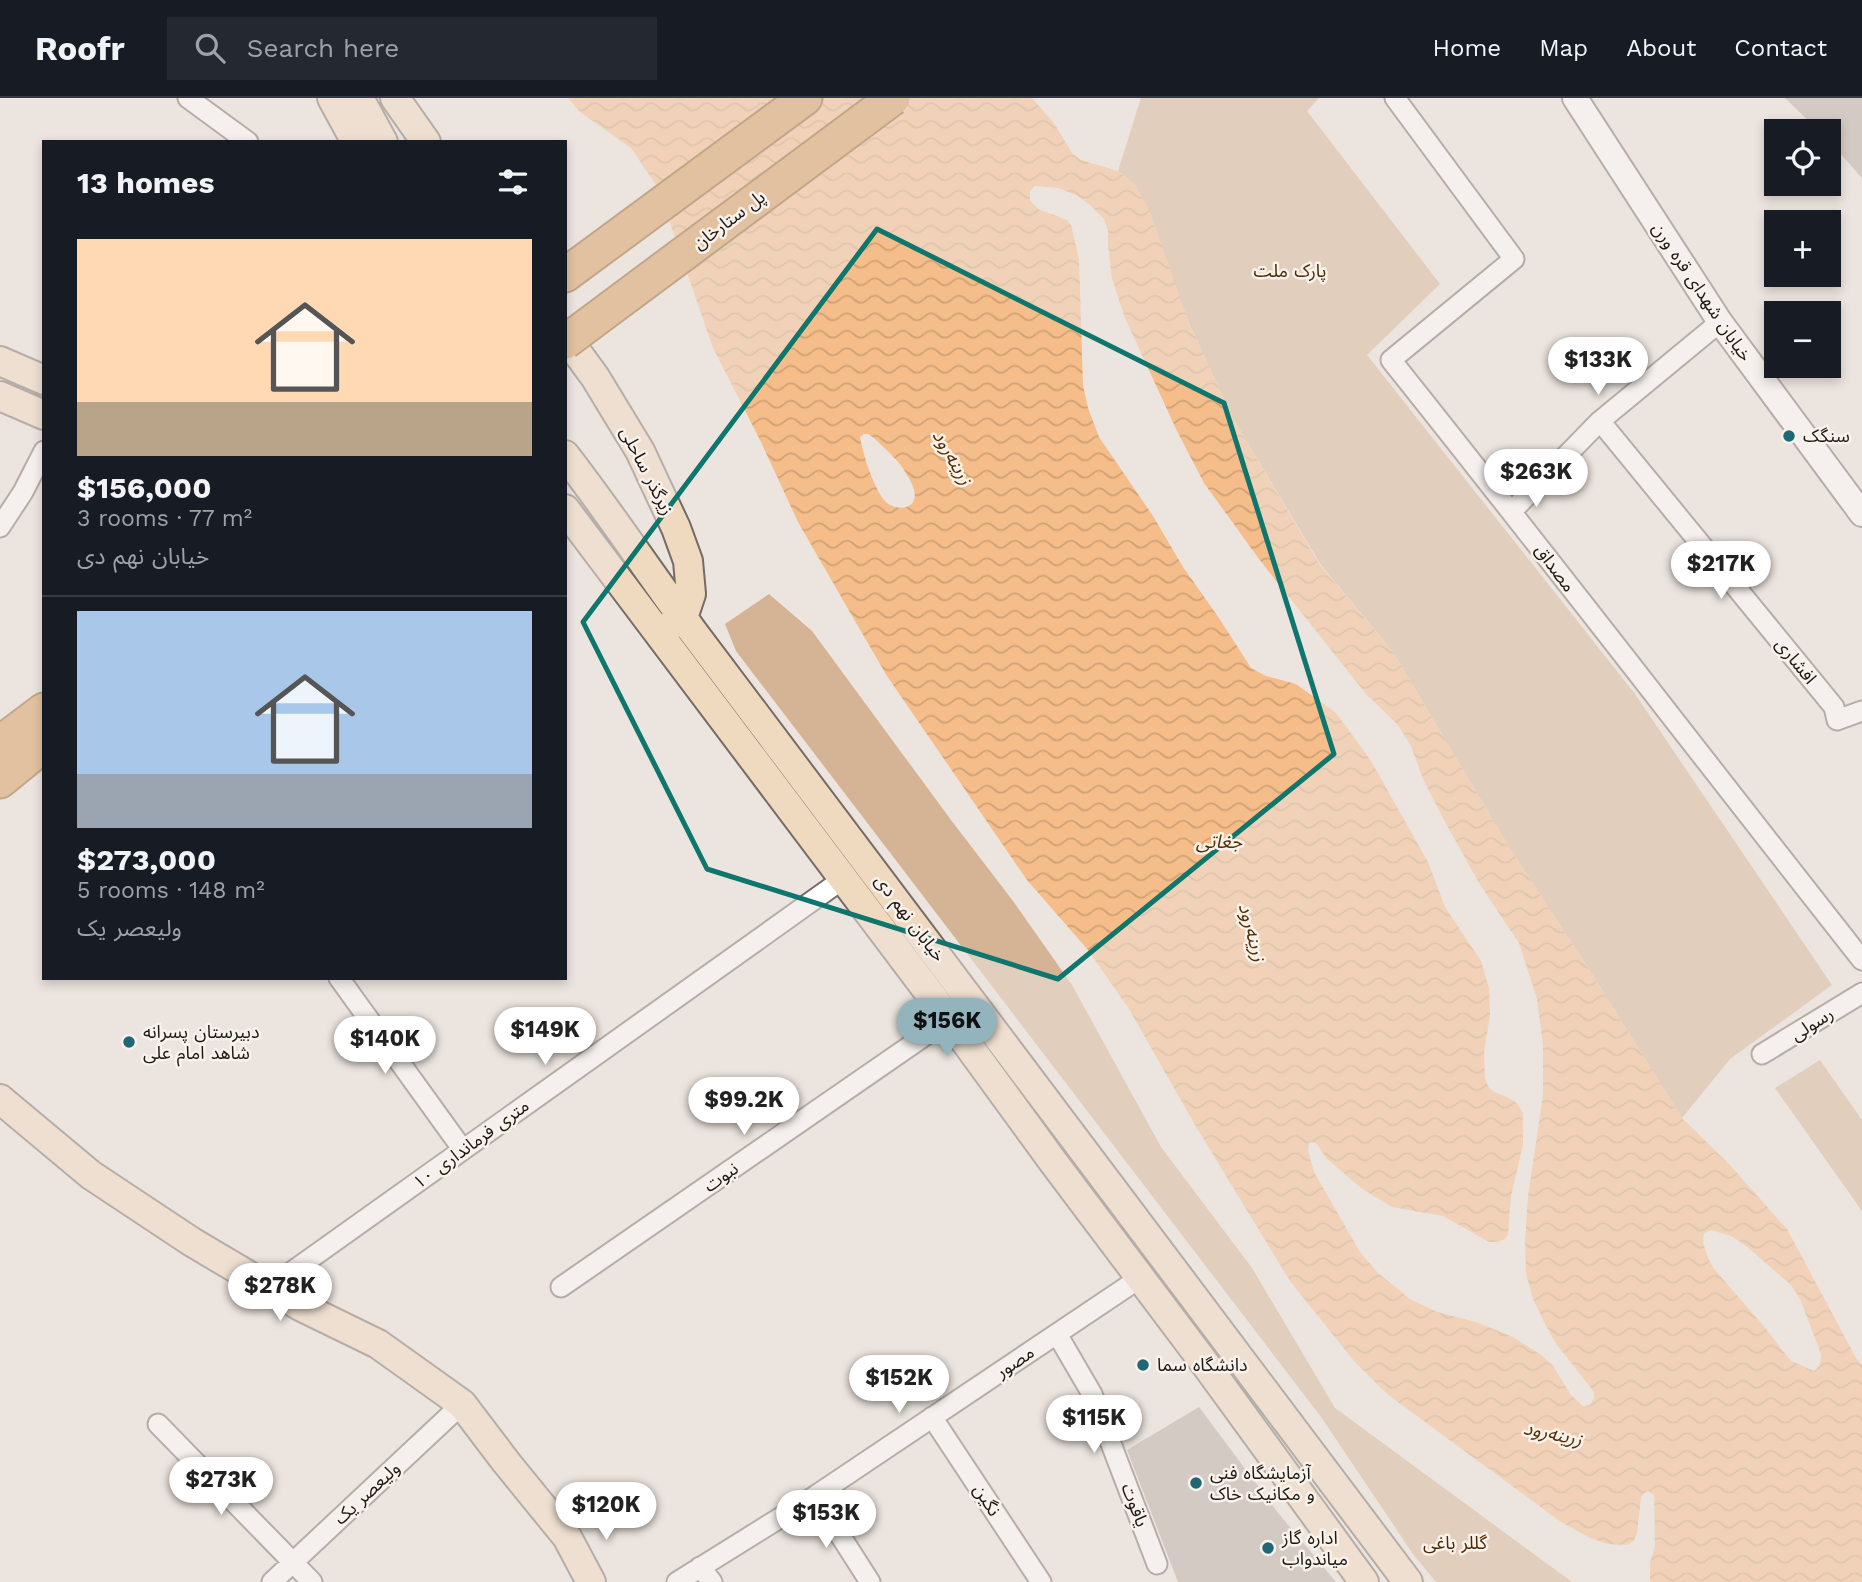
<!DOCTYPE html>
<meta charset="utf-8">
<style>
body{margin:0;font-family:"Work Sans","Noto Sans Arabic",sans-serif;background:#242831;color:#f1f3f6;height:100vh;display:flex;flex-direction:column;font-size:26px;white-space:nowrap}
*{box-sizing:border-box;margin:0}
p{font-size:23px;color:#9ea1a6}
.icon{flex:none;width:38px;height:38px;fill:none;stroke:currentColor;stroke-width:2;stroke-linecap:round;stroke-linejoin:round}
.map{position:relative;flex:1;overflow:hidden}
.details{position:absolute;left:42px;top:42px;width:525px;height:840px;display:flex;flex-direction:column;background:#171b24;border-radius:0px;box-shadow:0 4px 10px #0003}
.details>*{flex:none}
.fabs{position:absolute;left:1764px;top:21px;display:grid;gap:14px}
.fabs a{display:grid;place-items:center;width:77px;height:77px;border-radius:0px;background:#171b24;box-shadow:0 4px 10px #0003;font-size:35px}
.price{position:absolute;translate:-50% -60px;padding:0 16px;border-radius:24px;background:#fff;color:#222;font-size:23px;line-height:46px;filter:drop-shadow(0 2px 4px #0008)}
.price::after{content:'';position:absolute;left:50%;top:42px;width:21px;height:16px;margin-left:-10px;background:inherit;clip-path:polygon(0 0,100% 0,50% 100%)}
.price.active{background:#93b4bc;color:#111}
ul{padding:0;list-style:none}
li{display:grid;align-content:center;gap:14px;height:371px;padding:0 35px}
li+li{border-top:2px solid #363941}
li span{display:grid;place-items:center;height:217px;border-radius:0px;color:#555}
li>.icon{margin-inline-start:auto}
span .icon{width:126px;height:126px;fill:#fffc;stroke-width:1}
li b{font-size:30px}
h2{display:flex;justify-content:space-between;align-items:center;height:84px;padding:0 35px;font-size:30px}
header{display:flex;align-items:center;gap:42px;box-sizing:border-box;height:98px;padding:0 35px;background:#171b24;border-bottom:2px solid #363941}
header strong{font-size:33px}
nav{display:flex;gap:38px;margin-inline-start:auto;font-size:24px}
.search{width:490px;height:63px;background:#242831;display:flex;align-items:center;gap:18px;box-sizing:border-box;padding:0 24px;border-radius:0px;color:#9ea1a6;font-size:26px}
.map>svg:first-child{display:block}
.green{fill:#d5b395}
.water{fill:url(#water-waves);fill-rule:evenodd}
.building{fill:#b3aba5}
.lines{fill:none;stroke-linecap:round;stroke-linejoin:round}
.minor-casing{stroke:#736c66;stroke-width:23}
.tertiary-casing{stroke:#736c66;stroke-width:28}
.secondary-casing{stroke:#736c66;stroke-width:32}
.trunk-casing{stroke:#8d5b23;stroke-width:37}
.minor{stroke:#fff;stroke-width:19}
.tertiary{stroke:#fff;stroke-width:24}
.secondary{stroke:#efd9bf;stroke-width:28}
.trunk{stroke:#d69856;stroke-width:33}
.trunk-bridge-casing{stroke:#8d5b23;stroke-width:37;stroke-linecap:butt}
.trunk-bridge{stroke:#d69856;stroke-width:33}
.marked{fill:none;stroke:#0f766e;stroke-width:5;stroke-linejoin:round}
.poi-dot{fill:#206876;stroke:#f9f2eb;stroke-width:2.5}
.labels{text-anchor:middle;stroke-width:5;stroke-linejoin:round;paint-order:stroke}
.street-label{font-size:18px;fill:#1a1715;stroke:#f9f2eb}
.park-label{font-size:18px;fill:#4b2700;stroke:#f9f2eb}
.poi-label{font-size:18px;fill:#1a1715;stroke:#f9f2eb;text-anchor:start}
.water-label{font-size:19px;font-style:italic;fill:#532f05;stroke:#f9f2eb}
</style>
<header>
<strong>Roofr</strong>
<div class="search"><svg class="icon" aria-label="search" viewBox="0 0 24 24"><circle cx="10" cy="10" r="6"/><path d="M15 15l6 6"/></svg>Search here</div>
<nav><a>Home</a><a>Map</a><a>About</a><a>Contact</a></nav>
</header>
<div class="map">
<svg width="1862" height="1484" viewBox="0 0 1862 1484">
<defs>
<pattern id="water-waves" width="16" height="10" patternUnits="userSpaceOnUse" patternTransform="scale(1.75)"><rect width="16" height="10" fill="#f5bd89"/><path d="M0 5q4-4 8 0t8 0" fill="none" stroke="#d1a275"/></pattern>
</defs>
<rect width="100%" height="100%" fill="#ece4de"/>
<!-- green -->
<path class="green" d="M1141,0H1319L1307,13L1440,186L1367,257L1635,596L1832,887L1730,961L1682,1020L1594,879L1509,749L1393,554L1321,467L1232,319L1189,225L1136,88L1118,73Z
M769,496L812,533L951,722L1013,803L1072,887L1161,1049L1252,1170L1335,1310L1572,1484H1436L1413,1456L1321,1319L736,553L725,526Z
M1820,962L1862,1022V1113L1775,990Z"/>
<!-- water -->
<path class="water" d="M568,0H1032L1054,25L1072,55L1081,62L1118,73L1136,88L1150,114L1189,225L1232,319L1320,467L1393,554L1509,749L1594,879L1682,1020L1730,1067L1787,1131L1856,1260L1862,1267V1484H1650V1465L1655,1448L1654,1397L1648,1393L1643,1396L1641,1400L1637,1435L1634,1443L1627,1447L1608,1446L1590,1440L1561,1424L1387,1296L1354,1263L1290,1183L1195,1027L1129,911L1088,852L1027,782L887,578L851,516L798,424L761,344L713,250L658,90L631,50L580,14ZM1035,88L1058,90L1076,97L1090,107L1104,121L1108,132V147L1112,181L1125,220L1177,333L1204,385L1259,461L1366,596L1398,627L1411,648L1423,681L1445,724L1479,785L1519,845L1537,901L1543,946V997L1528,1098L1525,1144L1526,1175L1533,1201L1545,1226L1557,1247L1594,1294V1300L1590,1307L1583,1308L1571,1297L1553,1268L1543,1258L1513,1239L1476,1224L1437,1214L1410,1201L1378,1175L1360,1154L1314,1074L1308,1052L1309,1045L1311,1044L1317,1046L1326,1060L1361,1090L1392,1109L1443,1118L1489,1144H1498L1505,1141L1508,1136L1511,1098L1523,1047V1015L1517,1005L1507,999L1496,995L1489,990L1485,981L1484,955L1490,917L1489,890L1481,863L1445,809L1428,764L1371,663L1351,635L1335,614L1296,586L1266,578L1251,570L1219,520L1183,469L1153,418L1099,339L1088,310L1083,287L1079,161L1071,127L1067,122L1038,111L1030,102V93ZM864,336H868L874,340C885,351 900,363 907,377C911,383 917,394 914,402C910,413 893,411 886,404C875,394 862,354 860,339ZM1711,1132L1731,1138L1746,1148L1791,1187L1800,1201L1821,1256C1821,1263 1821,1268 1814,1273L1791,1263L1762,1226L1714,1171L1708,1160L1703,1145L1704,1135Z"/>
<!-- building -->
<path class="building" d="M1785,0H1862V80L1829,43V33H1819Z
M1199,1309L1279,1416L1336,1484H1178L1127,1352Z"/>
<g class="lines">
<defs>
<path id="minor" d="M188,0L248,44
M1395,0L1514,161L1391,262C1550,461 1705,663 1862,862
M1600,323L1834,609L1837,622L1862,613
M1512,413L1600,323L1720,224
M0,429L23,394L44,353
M339,880L463,1052
M1762,956L1862,895
M561,1189L949,921
M269,1190L843,781
M1057,1236L1092,1296L1157,1466
M932,1319L1041,1484
M158,1326L312,1484
M815,1398L870,1484
M700,1469L712,1484
M272,1484L462,1306
M677,1484L815,1398L1140,1180"/>
<path id="tertiary" d="M1575,0L1720,224L1862,416"/>
<path id="secondary" d="M332,0L356,44
M359,0L383,44
M395,0L426,44
M565,238L595,279L640,353L676,430L688,463L691,496L683,520L671,527
M0,263L44,282
M0,298L44,317
M565,357C610,415 650,476 694,535C933,850 1171,1166 1408,1484
M565,411L949,921L1054,1065L1209,1271L1364,1484
M0,1001L91,1077L192,1144L300,1208L378,1246L462,1306L506,1364L567,1439L591,1484"/>
<path id="trunk" d="M565,177L805,0
M0,645L44,612
M0,683L44,647"/>
</defs>
<!-- minor casing -->
<use href="#minor" class="minor-casing"/>
<!-- tertiary casing -->
<use href="#tertiary" class="tertiary-casing"/>
<!-- secondary casing -->
<use href="#secondary" class="secondary-casing"/>
<!-- trunk casing -->
<use href="#trunk" class="trunk-casing"/>
<!-- minor -->
<use href="#minor" class="minor"/>
<!-- tertiary -->
<use href="#tertiary" class="tertiary"/>
<!-- secondary -->
<use href="#secondary" class="secondary"/>
<!-- trunk -->
<use href="#trunk" class="trunk"/>
<defs>
<path id="trunk-bridge" d="M565,244L893,0"/>
</defs>
<!-- trunk-bridge casing -->
<use href="#trunk-bridge" class="trunk-bridge-casing"/>
<!-- trunk-bridge -->
<use href="#trunk-bridge" class="trunk-bridge"/>
</g>
<!-- marked area -->
<path d="M0 0H1862V1484H0ZM877,131L1224,305L1334,656L1058,881L707,771L583,524Z" fill="#ece4de" fill-opacity=".55" fill-rule="evenodd"/>
<path class="marked" d="M877,131L1224,305L1334,656L1058,881L707,771L583,524Z"/>
<!-- markers -->
<g class="poi-dot">
<circle cx="1789" cy="338" r="7"/>
<circle cx="129" cy="944" r="7"/>
<circle cx="1143" cy="1267" r="7"/>
<circle cx="1196" cy="1385" r="7"/>
<circle cx="1268" cy="1450" r="7"/>
</g>
<g class="labels">
<!-- street labels -->
<g class="street-label">
<text transform="translate(729 122) rotate(-37)" y="6">پل ستارخان</text>
<text transform="translate(1702 194) rotate(56)" y="6">خیابان شهدای قره ورن</text>
<text transform="translate(647 373) rotate(63)" y="6">زیرگذر ساحلی</text>
<text transform="translate(1555 470) rotate(53)" y="6">مصداق</text>
<text transform="translate(1796 563) rotate(51)" y="6">افشاری</text>
<text transform="translate(910 820) rotate(53)" y="6">خیابان نهم دی</text>
<text transform="translate(1812 926) rotate(-32)" y="6">رسولی</text>
<text transform="translate(471 1046) rotate(-36)" y="6">۱۰ متری فرمانداری</text>
<text transform="translate(721 1079) rotate(-35)" y="6">نبوت</text>
<text transform="translate(1015 1264) rotate(-34)" y="6">مصور</text>
<text transform="translate(367 1395) rotate(-43)" y="6">ولیعصر یک</text>
<text transform="translate(987 1402) rotate(57)" y="6">نگین</text>
<text transform="translate(1135 1407) rotate(69)" y="6">یاقوت</text>
</g>
<!-- park labels -->
<g class="park-label">
<text x="1290" y="179">پارک ملت</text>
<text x="1455" y="1451">گللر باغی</text>
</g>
<!-- poi labels -->
<g class="poi-label">
<text x="1803" y="344">سنگک</text>
<text x="143" y="940">دبیرستان پسرانه<tspan x="143" dy="21">شاهد امام علی</tspan></text>
<text x="1157" y="1273">دانشگاه سما</text>
<text x="1210" y="1381">آزمایشگاه فنی<tspan x="1210" dy="21">و مکانیک خاک</tspan></text>
<text x="1282" y="1446">اداره گاز<tspan x="1282" dy="21">میاندواب</tspan></text>
</g>
<!-- water labels -->
<g class="water-label">
<text transform="translate(953 359) rotate(60)" y="7">زرینه‌رود</text>
<text x="1219" y="750">جغاتی</text>
<text transform="translate(1253 834) rotate(75)" y="7">زرینه‌رود</text>
<text transform="translate(1553 1335) rotate(12)" y="7">زرینه‌رود</text>
</g>
</g>
</svg>
<div class="fabs">
<a><svg class="icon" aria-label="locate" viewBox="0 0 24 24"><circle cx="12" cy="12" r="6"/><path d="M12 2v4M12 18v4M2 12h4M18 12h4"/></svg></a>
<a>+</a>
<a>−</a>
</div>
<b class="price" style="left:1598px;top:299px">$133K</b>
<b class="price" style="left:1536px;top:411px">$263K</b>
<b class="price" style="left:1721px;top:503px">$217K</b>
<b class="price active" style="left:947px;top:960px">$156K</b>
<b class="price" style="left:545px;top:969px">$149K</b>
<b class="price" style="left:385px;top:978px">$140K</b>
<b class="price" style="left:744px;top:1039px">$99.2K</b>
<b class="price" style="left:280px;top:1225px">$278K</b>
<b class="price" style="left:899px;top:1317px">$152K</b>
<b class="price" style="left:1094px;top:1357px">$115K</b>
<b class="price" style="left:221px;top:1419px">$273K</b>
<b class="price" style="left:606px;top:1444px">$120K</b>
<b class="price" style="left:826px;top:1452px">$153K</b>
<section class="details">
<h2>13 homes<svg class="icon" aria-label="filters" viewBox="0 0 24 24"><path d="M4 7h16M4 17h16"/><circle cx="9" cy="7" r="2"/><circle cx="15" cy="17" r="2"/></svg></h2>
<ul>
<li><span style="background:linear-gradient(#ffd9b3 75%,#b9a48a 0)"><svg class="icon" aria-label="home" viewBox="0 0 24 24"><path d="M3 11l9-7 9 7M6 9v11h12V9"/></svg></span><div><b>$156,000</b><p>3 rooms · 77 m²</p><p>خیابان نهم دی</p></div></li>
<li><span style="background:linear-gradient(#a9c7e8 75%,#9aa5b1 0)"><svg class="icon" aria-label="home" viewBox="0 0 24 24"><path d="M3 11l9-7 9 7M6 9v11h12V9"/></svg></span><div><b>$273,000</b><p>5 rooms · 148 m²</p><p>ولیعصر یک</p></div></li>
</ul>
</section>
</div>
